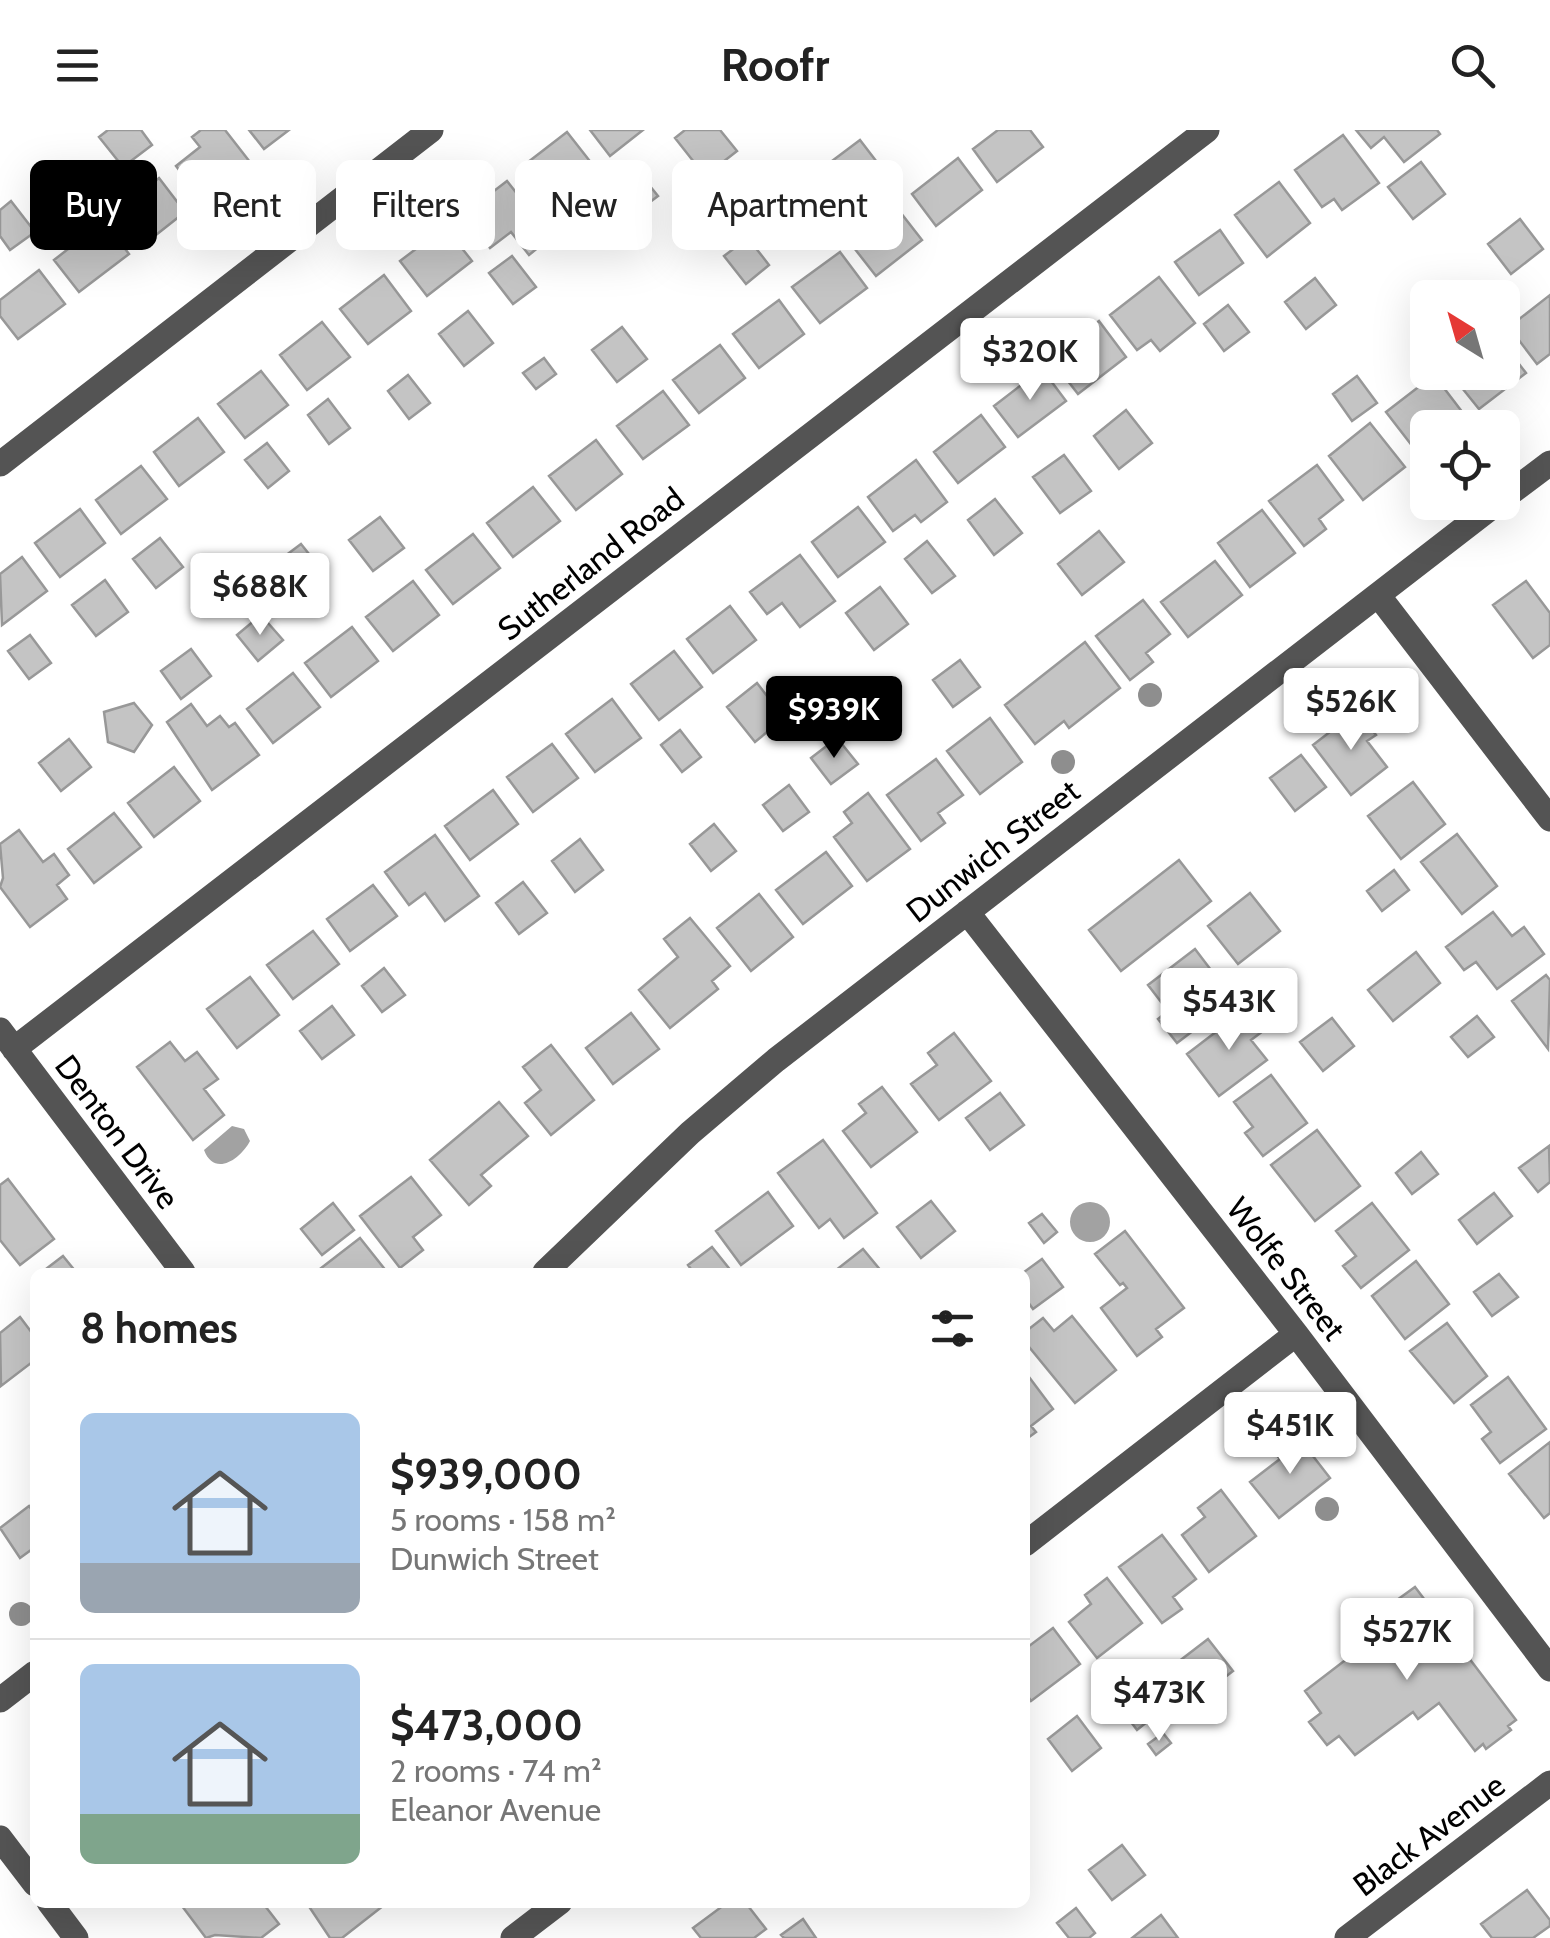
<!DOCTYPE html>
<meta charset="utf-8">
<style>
body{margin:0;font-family:Cabin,sans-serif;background:#f2f2f2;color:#222;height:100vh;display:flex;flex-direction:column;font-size:38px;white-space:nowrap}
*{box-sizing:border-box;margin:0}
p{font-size:32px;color:#767676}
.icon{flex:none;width:55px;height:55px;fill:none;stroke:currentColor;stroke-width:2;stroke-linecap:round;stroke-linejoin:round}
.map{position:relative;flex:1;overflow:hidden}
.drawer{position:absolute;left:30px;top:1138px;width:1000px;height:640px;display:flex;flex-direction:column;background:#fff;border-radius:15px;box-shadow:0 10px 40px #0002}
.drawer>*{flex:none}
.guide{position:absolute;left:30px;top:30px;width:1000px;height:90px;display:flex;gap:20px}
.needle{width:65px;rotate:323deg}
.fabs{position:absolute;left:1410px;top:150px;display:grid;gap:20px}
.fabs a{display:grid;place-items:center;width:110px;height:110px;border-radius:15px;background:#fff;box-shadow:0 10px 40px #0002;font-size:50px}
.price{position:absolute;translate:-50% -85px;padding:0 22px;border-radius:10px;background:#fff;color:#222;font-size:32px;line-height:65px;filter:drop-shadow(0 2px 5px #0008)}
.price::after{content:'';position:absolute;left:50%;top:60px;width:30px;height:22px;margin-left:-15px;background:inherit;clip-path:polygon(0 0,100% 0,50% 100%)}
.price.on{background:#000;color:#fff}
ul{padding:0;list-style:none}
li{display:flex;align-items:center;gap:30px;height:250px;padding:0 50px}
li+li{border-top:2px solid #e0e0e0}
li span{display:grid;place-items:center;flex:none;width:280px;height:200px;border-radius:15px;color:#555}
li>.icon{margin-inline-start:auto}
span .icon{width:120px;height:120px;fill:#fffc;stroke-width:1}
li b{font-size:42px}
h2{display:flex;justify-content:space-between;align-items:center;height:120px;padding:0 50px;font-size:42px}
.pill{padding:0 35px;border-radius:15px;background:#fff;box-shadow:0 10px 40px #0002;font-size:35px;line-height:90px}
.pill.on{background:#000;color:#fff}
header{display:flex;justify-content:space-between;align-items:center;height:130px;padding:0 50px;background:#fff;font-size:45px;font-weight:700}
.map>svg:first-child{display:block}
.water{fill:#a2a2a2}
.building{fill:#c4c4c4;stroke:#989898;stroke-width:2.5}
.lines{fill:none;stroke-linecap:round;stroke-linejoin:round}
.minor{stroke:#545454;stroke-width:25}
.tree{fill:#8e8e8e}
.labels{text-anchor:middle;stroke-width:8;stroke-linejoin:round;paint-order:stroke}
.street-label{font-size:32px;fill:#000;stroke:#fff}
</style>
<header><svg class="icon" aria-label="menu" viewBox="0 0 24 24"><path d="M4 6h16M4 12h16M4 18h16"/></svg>Roofr<svg class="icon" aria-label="search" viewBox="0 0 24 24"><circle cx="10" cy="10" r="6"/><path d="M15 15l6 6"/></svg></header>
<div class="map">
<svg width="1550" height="1808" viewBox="0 0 1550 1808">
<rect width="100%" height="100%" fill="#fff"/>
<!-- water -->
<path class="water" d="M232,996L244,999L250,1011C240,1030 214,1047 204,1020Z
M1070 1092a20 20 0 1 1 40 0a20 20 0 1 1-40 0Z"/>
<!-- building -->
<path class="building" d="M108,0H141L152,15L123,37L99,7Z
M201,0H225L257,41L234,59L227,49L201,69L176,36L200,17L192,7Z
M249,0H289L264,19Z
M590,0H643L610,26Z
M685,0H720L737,21L705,46L675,8Z
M998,0H1030L1043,17L997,52L973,19Z
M1356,0H1437L1440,4L1404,32L1384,7L1371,18Z
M567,2L607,53L563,87L523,36Z
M1343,5L1379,53L1342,80L1334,69L1322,77L1295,40Z
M860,10L883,40L851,65L828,34Z
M958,28L982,60L936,96L912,64Z
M1421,32L1445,64L1413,89L1388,57Z
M78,33L99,62L77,79L55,50Z
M637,40L658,66L638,81L617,55Z
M798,47L827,84L797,108L768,70Z
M159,48L185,82L142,116L116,83Z
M507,51L551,107L529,125L511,102L490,118L464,84Z
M1279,52L1310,93L1267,127L1235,85Z
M11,71L35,102L10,120L0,106V80Z
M897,78L922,110L876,146L851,114Z
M1520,89L1543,119L1511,144L1488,114Z
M104,91L129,124L79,162L54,130Z
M445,97L472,131L427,166L400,131Z
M1220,100L1243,133L1199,165L1175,132Z
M748,108L769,135L746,154L724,126Z
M840,122L867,158L820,193L792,157Z
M512,126L536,157L513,174L489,143Z
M39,140L65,174L18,209L0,186V170Z
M384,145L411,181L368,214L340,179Z
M1159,147L1195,193L1160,221L1151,210L1137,220L1110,185Z
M1315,148L1336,175L1306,199L1285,172Z
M1550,165V224L1537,234L1509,197Z
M779,170L804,204L759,238L733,204Z
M1228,175L1249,202L1224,221L1204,194Z
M468,181L493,213L464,236L439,204Z
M1099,191L1126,227L1078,264L1050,228Z
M322,192L350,227L307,260L280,225Z
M622,197L647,229L617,252L592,220Z
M1502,212L1526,243L1479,279L1454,248L1461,242H1502Z
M720,215L745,248L699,283L673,250Z
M544,228L556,244L536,259L523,243Z
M1042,239L1066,271L1018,307L994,276Z
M261,241L288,275L245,308L218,274Z
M408,245L430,273L409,289L388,261Z
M1434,245L1463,283L1443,298H1428V320L1420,326L1386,282Z
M1357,246L1377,273L1352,291L1333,264Z
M663,261L689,295L643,329L617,296Z
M328,269L350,298L329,314L308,285Z
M1126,280L1152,313L1119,339L1094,306Z
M981,285L1005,317L958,353L934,322Z
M198,288L224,322L179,356L154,322Z
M1370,293L1405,337L1363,370L1329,326Z
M596,310L622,344L576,380L549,346Z
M267,313L289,341L268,358L245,330Z
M1064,325L1091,361L1060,383L1033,347Z
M916,330L947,372L921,392L915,385L893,401L868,367Z
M1317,335L1343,370L1319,389L1326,399L1304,416L1269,371Z
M141,336L167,369L121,404L96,370Z
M533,357L560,391L513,427L487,393Z
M995,369L1022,403L994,425L968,390Z
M858,377L885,412L838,447L812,412Z
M80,379L105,413L60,447L35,413Z
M1262,380L1295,423L1250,457L1218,413Z
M380,387L404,418L373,441L349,410Z
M1099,401L1124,432L1082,465L1058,434Z
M473,404L500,438L453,474L426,440Z
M160,408L183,437L156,458L133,429Z
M927,411L955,446L932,463L905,429Z
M301,414L325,444L292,469L269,438Z
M800,425L835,471L800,497L782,473L767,484L750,462Z
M22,427L47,461L2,495L0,444Z
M1215,431L1242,465L1188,507L1161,472Z
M105,450L128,482L96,506L72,475Z
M413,451L439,485L393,521L366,487Z
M1526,451L1550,483V515L1533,528L1493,475Z
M880,457L908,494L874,520L846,483Z
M1143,470L1170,504L1146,523L1153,532L1130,550L1096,506Z
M730,476L756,510L713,543L687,509Z
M261,485L283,510L258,531L237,505Z
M352,497L378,531L331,567L305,533Z
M30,505L51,533L29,549L8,521Z
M1085,512L1120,558L1069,598L1064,591L1035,614L1005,575Z
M191,519L211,546L181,569L161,541Z
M674,521L702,557L659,590L631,554Z
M960,530L980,557L953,577L933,550Z
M293,543L320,577L273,613L247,579Z
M757,553L784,588L755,612L727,577Z
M612,569L641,608L595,642L566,604Z
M134,573L152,595L134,622L108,612L104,582Z
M191,574L207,596L220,586L229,597L235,593L259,625L212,660L167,592Z
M1357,581L1376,605L1367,611L1387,637L1351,665L1313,615Z
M990,588L1022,632L980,664L947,621Z
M680,600L701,627L682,642L661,615Z
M837,608L858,634L831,654L811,628Z
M69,609L91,637L61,661L39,633Z
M552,614L578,648L533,682L507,647Z
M1301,625L1326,657L1295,681L1270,648Z
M936,629L963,665L938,683L945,693L921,711L887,665Z
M174,637L200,671L154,707L128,673Z
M1413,652L1445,694L1401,729L1368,686Z
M789,655L809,682L783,701L763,675Z
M493,660L518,694L470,730L445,696Z
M868,663L910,719L867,751L834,707L852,693L844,682Z
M114,683L141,717L94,753L68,719Z
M714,694L736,721L711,741L690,714Z
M19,700L43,732L54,724L69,745L57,755L67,769L30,797L0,757L3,748L0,714Z
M1457,704L1497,756L1462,784L1421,732Z
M435,705L479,766L445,791L425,763L409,775L385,742Z
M580,709L603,740L575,762L552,731Z
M826,722L852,756L803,794L776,760Z
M1179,730L1211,771L1121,841L1089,800Z
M1394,740L1409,760L1382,781L1367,761Z
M523,752L547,783L519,804L496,773Z
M373,755L397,786L350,821L327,789Z
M1250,763L1280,801L1238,834L1208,796Z
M759,764L793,807L751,841L717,798Z
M1493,782L1512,806L1524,797L1544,824L1497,859L1476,832L1464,840L1446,817Z
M690,788L730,836L712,851L718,859L670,898L639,860L678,827L664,809Z
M313,801L339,834L293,869L267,835Z
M1195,819L1214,844L1203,852L1223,878L1177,913L1158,889L1168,881L1148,855Z
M1416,822L1440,853L1393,891L1368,860Z
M384,838L405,865L382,882L362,856Z
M1546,845L1550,850L1548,919L1512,871Z
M250,847L279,885L237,918L207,879Z
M332,876L354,905L322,929L300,901Z
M1246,879L1263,901L1251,910L1267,930L1219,966L1187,924Z
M631,883L659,919L613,954L586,918Z
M1477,886L1494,907L1468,927L1451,907Z
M1332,888L1354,916L1323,941L1300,912Z
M954,903L991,951L939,990L911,954L937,935L928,923Z
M170,912L185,931L197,922L218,949L204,959L224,985L193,1010L137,937Z
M551,915L594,970L551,1005L525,973L541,960L523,937Z
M1271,945L1307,993L1263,1026L1245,1003L1253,997L1234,972Z
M882,957L917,1002L871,1037L843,1001L866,983L859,974Z
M1000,963L1024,995L990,1020L966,988Z
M499,972L528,1006L481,1045L491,1056L469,1075L430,1030Z
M1317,1000L1360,1056L1315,1091L1271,1035Z
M823,1010L877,1083L844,1108L830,1089L819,1098L778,1043Z
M1549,1016L1550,1052L1538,1062L1519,1038Z
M1421,1022L1438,1044L1412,1064L1396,1043Z
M411,1047L441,1085L413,1107L423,1120L400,1138L360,1086Z
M8,1049L54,1109L20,1135L0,1110V1055Z
M768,1062L793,1096L741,1135L716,1101Z
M1494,1063L1512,1086L1477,1114L1459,1090Z
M931,1071L955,1101L921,1128L897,1097Z
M333,1073L354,1100L322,1125L301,1099Z
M1372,1073L1409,1120L1361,1158L1343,1136L1356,1126L1336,1101Z
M1042,1084L1057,1102L1044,1113L1029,1093Z
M1125,1101L1184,1178L1156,1199L1162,1207L1137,1226L1101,1178L1127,1158L1123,1153L1120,1155L1095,1124Z
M360,1108L387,1142H316Z
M712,1117L732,1142H693L688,1135Z
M863,1119L882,1142H838L836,1140Z
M63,1126L76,1142H42Z
M1042,1129L1063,1157L1033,1179L1025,1168L1024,1142Z
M1416,1131L1449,1174L1405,1209L1372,1166Z
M1499,1144L1518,1167L1492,1186L1474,1162Z
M1072,1186L1116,1240L1075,1273L1025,1212V1202L1043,1188L1054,1201Z
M20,1187L35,1207V1230L1,1256L0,1203Z
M1447,1193L1487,1246L1454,1273L1410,1221Z
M1026,1243L1053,1279L1031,1296L1036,1302L1025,1310Z
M1508,1247L1546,1299L1500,1333L1482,1309L1491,1302L1471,1275Z
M1295,1303L1330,1348L1279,1388L1250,1352L1280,1329L1272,1320Z
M1550,1312V1383L1544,1388L1509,1344Z
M1221,1360L1256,1406L1209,1442L1182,1405L1205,1387L1198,1378Z
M29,1376L35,1384V1417L20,1428L0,1398Z
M1162,1405L1196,1449L1173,1467L1182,1479L1162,1493L1119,1437Z
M1107,1448L1142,1493L1097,1528L1069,1492L1091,1474L1085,1465Z
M1415,1457L1516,1590L1508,1596L1511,1600L1486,1619L1483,1614L1475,1621L1439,1573L1418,1589L1413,1582L1355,1625L1339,1606L1327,1615L1309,1592L1321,1583L1305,1561L1382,1502L1372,1488Z
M1053,1498L1080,1534L1031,1571L1025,1562V1519Z
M1208,1509L1233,1541L1203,1564L1178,1532Z
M1137,1556L1158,1583L1137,1600L1116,1572Z
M1077,1586L1101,1618L1072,1641L1048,1609Z
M1163,1603L1171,1613L1156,1625L1148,1614Z
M1122,1715L1145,1745L1112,1770L1089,1740Z
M1527,1760L1550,1790V1796L1533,1808H1492L1481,1794Z
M179,1772H262L279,1794L261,1808L215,1805L206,1808Z
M306,1772H388L342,1808H330Z
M716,1772H745L766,1799L754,1808H701L693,1798L720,1778Z
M1076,1778L1095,1803L1089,1808H1069L1057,1793Z
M1161,1785L1178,1808H1132Z
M803,1789L816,1808H784L781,1805Z"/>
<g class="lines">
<!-- minor -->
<path class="minor" d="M0,334L431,0
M1502,369L1550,333
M1378,465L1550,689
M967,782L1296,1204L1550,1539
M0,900L183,1142
M14,919L1207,0
M545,1142L690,1003L776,930L1498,372
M1025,1414L1296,1204
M0,1570L35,1543
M0,1708L35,1754
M49,1772L76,1808
M513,1808L560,1772
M1347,1808L1550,1653"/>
</g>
<!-- trees -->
<g class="tree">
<circle cx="1150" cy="565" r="12"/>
<circle cx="1063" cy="632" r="12"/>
<circle cx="1327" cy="1379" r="12"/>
<circle cx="21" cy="1484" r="12"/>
</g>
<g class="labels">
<!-- street labels -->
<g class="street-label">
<text transform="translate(591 434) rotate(-38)" y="11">Sutherland Road</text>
<text transform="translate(993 721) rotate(-38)" y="11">Dunwich Street</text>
<text transform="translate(117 1002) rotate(53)" y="11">Denton Drive</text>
<text transform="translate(1286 1139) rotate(52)" y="11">Wolfe Street</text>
<text transform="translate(1429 1705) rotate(-37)" y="11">Black Avenue</text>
</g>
</g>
</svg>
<div class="fabs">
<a><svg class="needle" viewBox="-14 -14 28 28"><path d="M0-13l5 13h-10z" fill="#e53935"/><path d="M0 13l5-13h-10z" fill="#767676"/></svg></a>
<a><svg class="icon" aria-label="locate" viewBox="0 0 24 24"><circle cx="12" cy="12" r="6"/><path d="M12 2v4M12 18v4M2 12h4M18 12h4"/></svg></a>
</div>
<b class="price" style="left:1030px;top:273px">$320K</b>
<b class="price" style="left:260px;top:508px">$688K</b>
<b class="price" style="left:1351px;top:623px">$526K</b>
<b class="price on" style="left:834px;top:631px">$939K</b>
<b class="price" style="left:1229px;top:923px">$543K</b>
<b class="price" style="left:1290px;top:1347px">$451K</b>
<b class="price" style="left:1407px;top:1553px">$527K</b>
<b class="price" style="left:1159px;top:1614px">$473K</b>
<div class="guide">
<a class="pill on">Buy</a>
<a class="pill">Rent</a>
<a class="pill">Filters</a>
<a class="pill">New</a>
<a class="pill">Apartment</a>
</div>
<section class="drawer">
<h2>8 homes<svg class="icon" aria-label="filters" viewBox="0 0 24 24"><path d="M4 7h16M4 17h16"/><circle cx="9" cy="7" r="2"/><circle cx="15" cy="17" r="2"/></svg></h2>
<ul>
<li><span style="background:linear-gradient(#a9c7e8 75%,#9aa5b1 0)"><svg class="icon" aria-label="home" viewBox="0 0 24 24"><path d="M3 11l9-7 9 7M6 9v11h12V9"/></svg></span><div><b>$939,000</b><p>5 rooms · 158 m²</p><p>Dunwich Street</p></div></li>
<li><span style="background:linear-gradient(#a9c7e8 75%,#7fa58c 0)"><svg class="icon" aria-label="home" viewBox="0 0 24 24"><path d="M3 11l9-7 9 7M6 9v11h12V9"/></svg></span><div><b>$473,000</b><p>2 rooms · 74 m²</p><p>Eleanor Avenue</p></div></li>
</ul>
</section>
</div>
